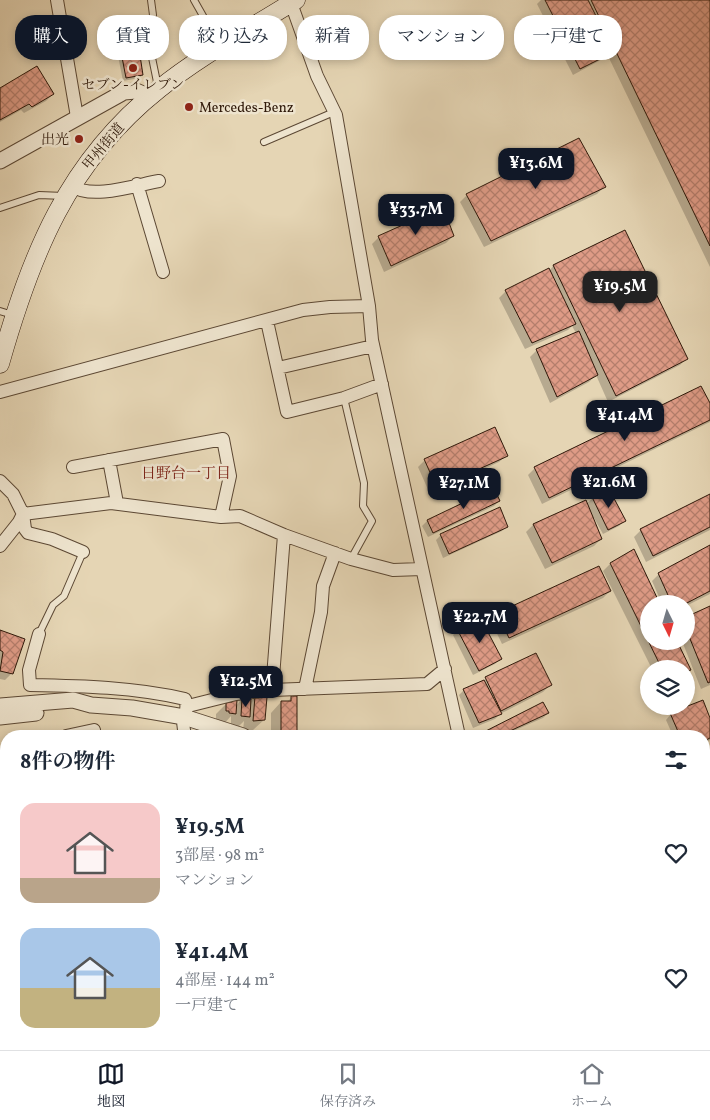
<!DOCTYPE html>
<html lang="ja">
<meta charset="utf-8">
<style>
body{margin:0;font-family:Vollkorn,"Noto Serif JP",serif;background:#f2f2f3;color:#1f2937;height:100vh;display:flex;flex-direction:column;font-size:19px;white-space:nowrap}
*{box-sizing:border-box;margin:0}
p{font-size:16px;color:#747a83}
.icon{flex:none;width:28px;height:28px;fill:none;stroke:currentColor;stroke-width:2;stroke-linecap:round;stroke-linejoin:round}
.map{position:relative;flex:1;overflow:hidden}
.details{position:absolute;left:0px;top:730px;width:710px;height:320px;display:flex;flex-direction:column;background:#fff;border-radius:20px 20px 0 0;box-shadow:0 2px 8px #0003}
.details>*{flex:none}
.top-card{position:absolute;left:15px;top:15px;width:680px;height:45px;display:flex;gap:10px}
.needle{width:32px;rotate:175deg}
.buttons{position:absolute;left:640px;top:595px;display:grid;gap:10px}
.buttons a{display:grid;place-items:center;width:55px;height:55px;border-radius:50%;background:#fff;box-shadow:0 2px 8px #0003;font-size:25px}
.price{position:absolute;translate:-50% -42px;padding:0 11px;border-radius:10px;background:#111827;color:#fff;font-size:16px;line-height:32px;filter:drop-shadow(0 1px 2px #0008)}
.price::after{content:'';position:absolute;left:50%;top:30px;width:15px;height:11px;margin-left:-8px;background:inherit;clip-path:polygon(0 0,100% 0,50% 100%)}
.price.selected{background:#222;color:#fff}
ul{padding:0;list-style:none}
li{display:flex;align-items:center;gap:15px;height:125px;padding:0 20px}
li span{display:grid;place-items:center;flex:none;width:140px;height:100px;border-radius:15px;color:#555}
li>.icon{margin-inline-start:auto}
span .icon{width:60px;height:60px;fill:#fffc;stroke-width:1}
li b{font-size:21px}
h2{display:flex;justify-content:space-between;align-items:center;height:60px;padding:0 20px;font-size:21px}
.pill{padding:0 18px;border-radius:20px;background:#fff;box-shadow:0 2px 8px #0003;font-size:18px;line-height:45px}
.pill.selected{background:#111827;color:#fff}
.menu{display:flex;justify-content:space-around;align-items:center;height:70px;border-top:1px solid #e0e1e3;background:#fff;font-size:14px;color:#747a83}
.menu a{display:grid;justify-items:center;gap:2px}
.menu .selected{color:#111827}
.map>svg:first-child{display:block}
.forest{fill:url(#forest-crowns);stroke:#766a49}
.shadow{fill:#0003}
.building{fill:url(#building-cross-hatch);stroke:#2f190a}
.lines{fill:none;stroke-linecap:round;stroke-linejoin:round}
.service-casing{stroke:#5c4834;stroke-width:8}
.minor-casing{stroke:#5c4834;stroke-width:14}
.tertiary-casing{stroke:#5c4834;stroke-width:17}
.secondary-casing{stroke:#2f190a;stroke-width:19}
.service{stroke:#eee4ce;stroke-width:6}
.minor{stroke:#eee4ce;stroke-width:12}
.tertiary{stroke:#eee4ce;stroke-width:15}
.secondary{stroke:#eee4ce;stroke-width:18}
.poi-dot{fill:#8f2418;stroke:#eee4ce;stroke-width:2}
.labels{text-anchor:middle;stroke-width:5;stroke-linejoin:round;paint-order:stroke}
.poi-label{font-size:14px;fill:#2f190a;stroke:#eee4ce}
.street-label{font-size:14px;fill:#2f190a;stroke:#eee4ce}
.neighbourhood-label{font-size:15px;fill:#7a1f14;stroke:#eee4ce}
</style>
<div class="map">
<svg width="710" height="1050" viewBox="0 0 710 1050">
<defs>
<pattern id="forest-crowns" width="20" height="18" patternUnits="userSpaceOnUse" patternTransform="scale(1.25)"><rect width="20" height="18" fill="#bcbb88"/><path d="M2 6a3 3 0 1 1 6 0M12 15a3 3 0 1 1 6 0" fill="none" stroke="#a2a074"/></pattern>
<pattern id="building-cross-hatch" width="8" height="8" patternUnits="userSpaceOnUse" patternTransform="scale(1.25)"><rect width="8" height="8" fill="#de9b86"/><path d="M0 0l8 8M0 8l8-8" fill="none" stroke="#b47e6c"/></pattern>
</defs>
<rect width="100%" height="100%" fill="#e5d5b4"/>
<filter id="stains"><feTurbulence type="fractalNoise" baseFrequency=".004" numOctaves="4"/><feColorMatrix values="0 0 0 0 .2 0 0 0 0 .09 0 0 0 0 .02 0 0 0 .5 -.17"/></filter>
<radialGradient id="worn" r=".72"><stop offset=".6" stop-color="#630" stop-opacity="0"/><stop offset="1" stop-color="#630" stop-opacity=".3"/></radialGradient>
<!-- forest -->
<path class="forest" d="M6,763V830H5L0,837V766Z
M248,1044H301L300,1050H253Z"/>
<!-- shadow -->
<path class="shadow" d="M541,0H710V267L608,56L573,75L537,4Z
M121,53L142,75L139,78L123,81L118,56Z
M0,89L53,94L46,101L24,113L21,110L0,122Z
M604,187L597,194L484,247L460,202L467,195Z
M453,236L446,243L384,272L372,244L379,237Z
M553,266L687,358L680,365L608,402L596,375L589,382L550,403L530,357L537,350L576,333L572,326L568,330L525,349L499,298L506,291L550,270Z
M710,406V422L708,423L542,504L528,475L535,468Z
M506,456L499,462L430,494L418,467L425,460Z
M609,490L624,521L619,526L603,534L594,518H592L601,539L594,546L545,569L526,532L533,525L585,501L586,504L592,499Z
M710,496V530L646,562L634,537L641,530Z
M499,501L494,506L428,537L422,526L427,521Z
M507,526L502,531L443,558L436,540L441,535Z
M710,547V594L686,606V604H662L652,581L659,574Z
M610,564L649,604V641L689,670L686,673V669H652L603,571Z
M610,591L603,598L502,644L491,621L498,614Z
M710,607V685L701,689L682,641H686V619Z
M458,630L500,659L495,664L473,675L453,635Z
M0,631L12,673L5,680L0,679Z
M486,678L550,685L543,692L500,714L495,719L473,728L459,695L464,690L481,683Z
M255,697L264,720L253,730L243,731L244,721L238,727L231,726V716L224,724L216,721V714L227,703H229L232,701L235,707L242,699L250,703Z
M291,698L296,733L292,736H271V713L281,702H287Z
M543,703L548,713L543,718L502,736H478Z
M671,714L710,722V740L704,743V736H673L666,720Z
M710,788V814L704,818V807L706,806L704,800V794Z"/>
<!-- building -->
<path class="building" d="M545,0H588L614,52L580,69Z
M591,0H710V246Z
M139,49L143,75L126,78L121,52Z
M37,66L54,94L32,107L29,104L0,120V88Z
M579,138L606,187L491,241L466,194Z
M443,207L454,236L391,266L378,236Z
M625,230L688,359L616,396L553,265Z
M549,268L576,324L532,343L505,290Z
M579,331L598,375L557,397L536,349Z
M701,386L710,403V420L549,498L534,467Z
M495,427L508,456L437,488L424,459Z
M494,488L500,501L433,533L427,520Z
M609,489L626,521L608,530L592,497Z
M710,494V527L653,556L640,529Z
M586,500L602,539L552,563L533,524Z
M500,507L508,527L449,554L440,534Z
M710,545V591L685,604H672L658,573Z
M634,549L660,604H649V641H677L691,670L686,672V669H662L610,563Z
M599,566L611,591L509,638L497,613Z
M710,606V682L708,683L686,629V617Z
M480,617L502,659L479,671L457,629Z
M0,630L25,639L13,674L0,671L3,652L0,650Z
M536,653L552,685L501,711L485,677Z
M484,680L502,714L479,723L463,689Z
M255,696L267,697L265,720L253,721Z
M291,696H297V733H281V701H291Z
M242,698L251,699L250,717L241,716Z
M232,699L237,700L236,714L229,713V711H226V702H232Z
M703,700L710,718V738L704,741V736H680L670,713Z
M543,702L549,713L499,736H476Z"/>
<g class="lines">
<defs>
<path id="service" d="M151,0L153,15L147,33L158,87
M194,0L220,46
M264,142L334,112
M0,208L39,195L64,196
M0,311L13,315
M344,398L364,483L363,506L372,521L351,559
M39,634L53,605L64,596L83,552"/>
<path id="minor" d="M57,0L77,117
M291,3L317,76L336,115L369,306L372,340L459,736
M137,184L163,272
M72,186C92,200 136,185 159,181
M267,321L287,412L344,398L382,384
M278,368L373,346
M0,392L303,310L330,307L369,306
M109,460L117,503
M73,467L223,439L230,476L221,517
M0,481L13,494L23,514L25,529L28,533L52,539L83,552
M0,546L19,522L23,514L111,503L221,517L240,516L284,535L351,559L393,570L422,569
M39,634L29,670L30,685C82,686 134,687 185,699C191,713 178,718 186,736
M305,689L321,612L323,586L335,553
M272,690L284,535
M188,706L236,694L272,690L427,684L445,669
M66,736L94,730
M0,757L6,754
M0,818L6,822
M0,850L3,852
M704,913L710,910
M0,1018L6,1011
M0,1028L6,1035
M15,1044L20,1050
M69,1044L78,1050
M205,1044L210,1050
M501,1044L502,1050
M110,1050H114
M360,1050L370,1044
M443,1050L452,1044
M627,1050V1044"/>
<path id="tertiary" d="M0,161L124,92L136,91L150,97
M0,706L73,700L91,705L132,708L184,717L243,736
M0,717L36,713
M704,988L710,989"/>
<path id="secondary" d="M0,364C31,255 67,162 159,89C201,55 250,29 296,0"/>
</defs>
<!-- service casing -->
<use href="#service" class="service-casing"/>
<!-- minor casing -->
<use href="#minor" class="minor-casing"/>
<!-- tertiary casing -->
<use href="#tertiary" class="tertiary-casing"/>
<!-- secondary casing -->
<use href="#secondary" class="secondary-casing"/>
<!-- service -->
<use href="#service" class="service"/>
<!-- minor -->
<use href="#minor" class="minor"/>
<!-- tertiary -->
<use href="#tertiary" class="tertiary"/>
<!-- secondary -->
<use href="#secondary" class="secondary"/>
</g>
<!-- markers -->
<g class="poi-dot">
<circle cx="133" cy="68" r="5"/>
<circle cx="189" cy="107" r="5"/>
<circle cx="79" cy="139" r="5"/>
</g>
<g class="labels">
<!-- poi labels -->
<g class="poi-label">
<text x="133" y="89">セブン-イレブン</text>
<text x="199" y="112" text-anchor="start">Mercedes-Benz</text>
<text x="69" y="144" text-anchor="end">出光</text>
</g>
<!-- street labels -->
<g class="street-label">
<text transform="translate(103 146) rotate(-50)" y="5">甲州街道</text>
</g>
<!-- neighbourhood labels -->
<g class="neighbourhood-label">
<text x="186" y="478">日野台一丁目</text>
</g>
</g>
<rect width="100%" height="100%" filter="url(#stains)"/>
<rect width="100%" height="100%" fill="url(#worn)"/>
</svg>
<div class="buttons">
<a><svg class="needle" viewBox="-14 -14 28 28"><path d="M0-13l5 13h-10z" fill="#e53935"/><path d="M0 13l5-13h-10z" fill="#747a83"/></svg></a>
<a><svg class="icon" aria-label="layers" viewBox="0 0 24 24"><path d="M12 4l9 5-9 5-9-5zM3 14l9 5 9-5"/></svg></a>
</div>
<b class="price" style="left:536px;top:190px">¥13.6M</b>
<b class="price" style="left:416px;top:236px">¥33.7M</b>
<b class="price selected" style="left:620px;top:313px">¥19.5M</b>
<b class="price" style="left:625px;top:442px">¥41.4M</b>
<b class="price" style="left:609px;top:509px">¥21.6M</b>
<b class="price" style="left:464px;top:510px">¥27.1M</b>
<b class="price" style="left:480px;top:644px">¥22.7M</b>
<b class="price" style="left:246px;top:708px">¥12.5M</b>
<div class="top-card">
<a class="pill selected">購入</a>
<a class="pill">賃貸</a>
<a class="pill">絞り込み</a>
<a class="pill">新着</a>
<a class="pill">マンション</a>
<a class="pill">一戸建て</a>
</div>
<section class="details">
<h2>8件の物件<svg class="icon" aria-label="filters" viewBox="0 0 24 24"><path d="M4 7h16M4 17h16"/><circle cx="9" cy="7" r="2"/><circle cx="15" cy="17" r="2"/></svg></h2>
<ul>
<li><span style="background:linear-gradient(#f6c9c9 75%,#b9a48a 0)"><svg class="icon" aria-label="home" viewBox="0 0 24 24"><path d="M3 11l9-7 9 7M6 9v11h12V9"/></svg></span><div><b>¥19.5M</b><p>3部屋 · 98 m²</p><p>マンション</p></div><svg class="icon" aria-label="heart" viewBox="0 0 24 24"><path d="M12 20l-8-8c-3-5 5-10 8-4 3-6 11-1 8 4z"/></svg></li>
<li><span style="background:linear-gradient(#a9c7e8 60%,#c2b280 0)"><svg class="icon" aria-label="home" viewBox="0 0 24 24"><path d="M3 11l9-7 9 7M6 9v11h12V9"/></svg></span><div><b>¥41.4M</b><p>4部屋 · 144 m²</p><p>一戸建て</p></div><svg class="icon" aria-label="heart" viewBox="0 0 24 24"><path d="M12 20l-8-8c-3-5 5-10 8-4 3-6 11-1 8 4z"/></svg></li>
</ul>
</section>
</div>
<nav class="menu">
<a class="selected"><svg class="icon" aria-label="map" viewBox="0 0 24 24"><path d="M3 6l6-2 6 2 6-2v14l-6 2-6-2-6 2zM9 4v14M15 6v14"/></svg>地図</a>
<a><svg class="icon" aria-label="saved" viewBox="0 0 24 24"><path d="M7 4h10v16l-5-4-5 4z"/></svg>保存済み</a>
<a><svg class="icon" aria-label="home" viewBox="0 0 24 24"><path d="M3 11l9-7 9 7M6 9v11h12V9"/></svg>ホーム</a>
</nav>
